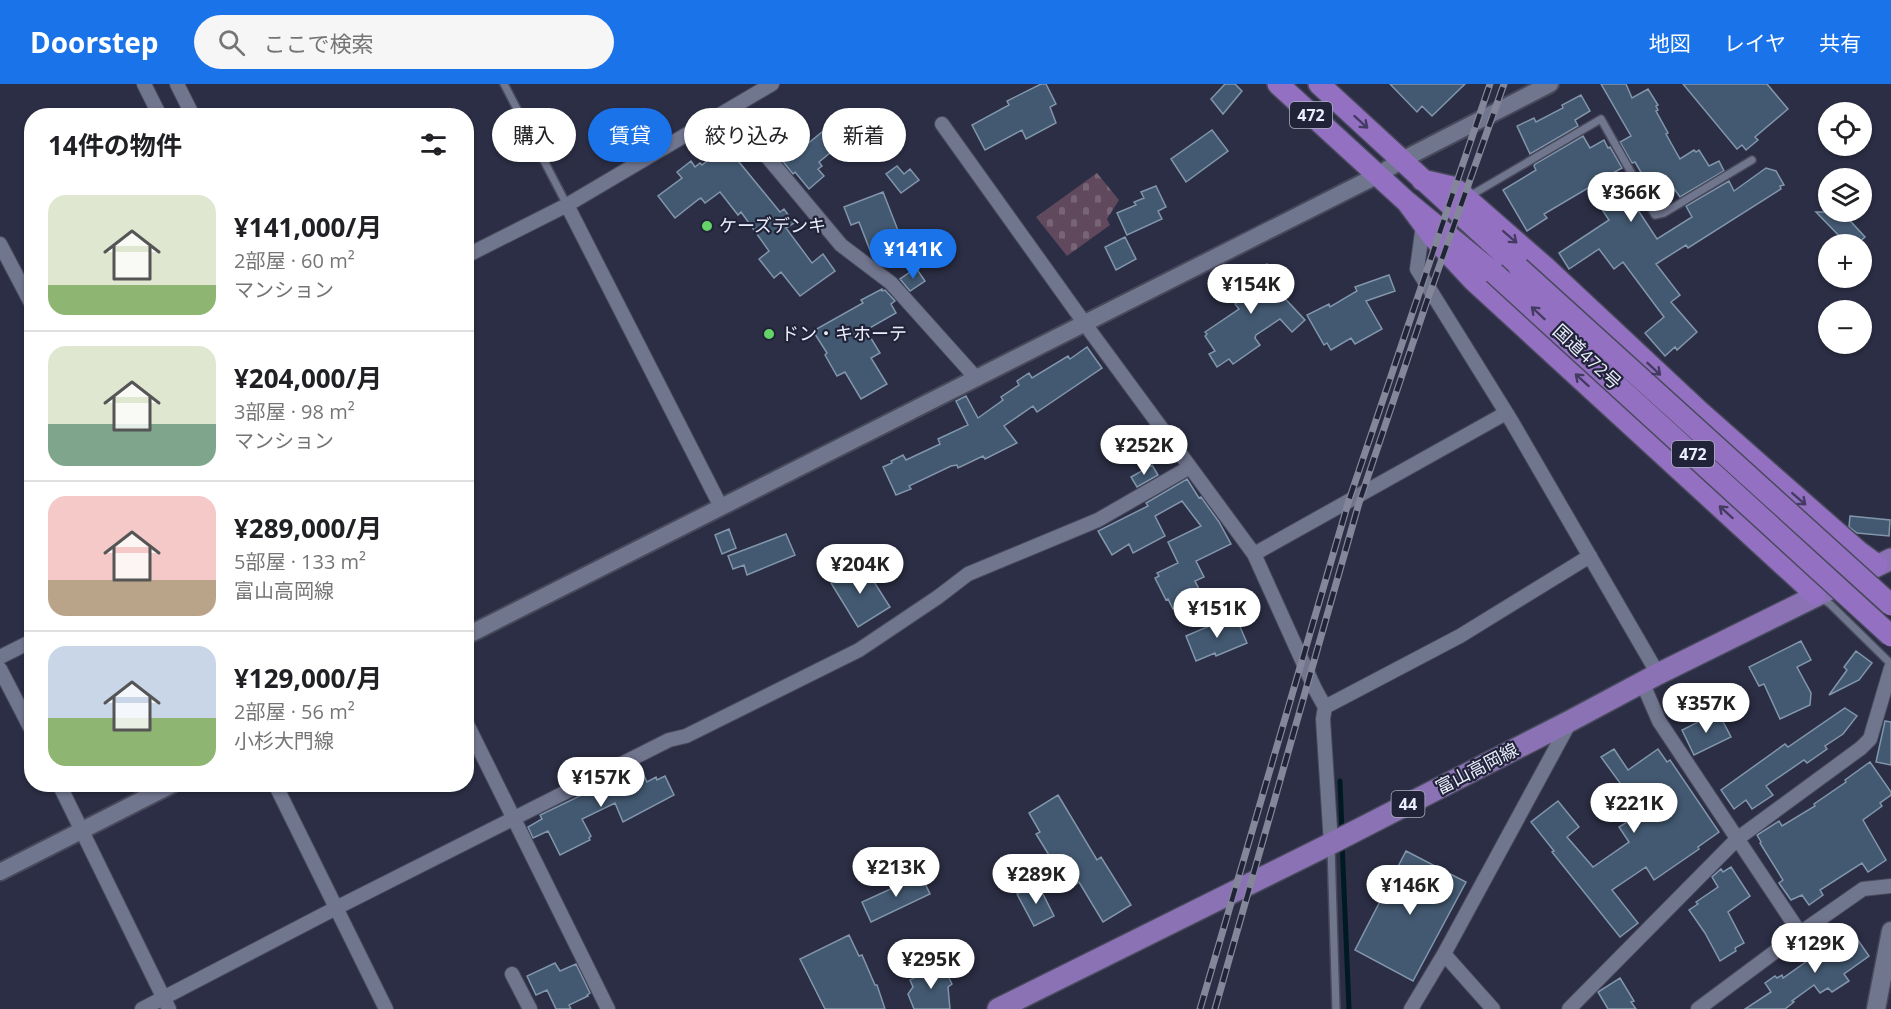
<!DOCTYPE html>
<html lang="ja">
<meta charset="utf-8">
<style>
body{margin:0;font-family:"Open Sans","Noto Sans JP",sans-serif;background:#f6f6f6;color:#202124;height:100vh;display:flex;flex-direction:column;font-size:22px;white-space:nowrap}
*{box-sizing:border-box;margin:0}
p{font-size:20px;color:#757577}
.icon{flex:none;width:33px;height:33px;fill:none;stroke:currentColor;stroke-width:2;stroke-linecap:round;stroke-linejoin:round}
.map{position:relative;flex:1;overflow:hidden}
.drawer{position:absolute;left:24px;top:24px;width:450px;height:684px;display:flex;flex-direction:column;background:#fff;border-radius:24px;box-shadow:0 2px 4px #0004}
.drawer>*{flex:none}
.hud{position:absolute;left:492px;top:24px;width:570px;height:54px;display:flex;gap:12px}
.controls{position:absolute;left:1818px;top:18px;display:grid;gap:12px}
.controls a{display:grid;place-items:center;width:54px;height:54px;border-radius:50%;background:#fff;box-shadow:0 2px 4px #0004;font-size:30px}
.price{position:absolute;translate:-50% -51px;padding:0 14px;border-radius:21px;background:#fff;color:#222;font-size:20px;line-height:39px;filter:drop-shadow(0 2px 3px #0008)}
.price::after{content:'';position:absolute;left:50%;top:36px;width:18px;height:14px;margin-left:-9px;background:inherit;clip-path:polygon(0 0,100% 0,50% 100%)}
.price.current{background:#1a73e8;color:#fff}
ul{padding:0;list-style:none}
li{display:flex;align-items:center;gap:18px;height:150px;padding:0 24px}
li+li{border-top:2px solid #e0e0e0}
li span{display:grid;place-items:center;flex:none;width:168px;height:120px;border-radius:18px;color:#555}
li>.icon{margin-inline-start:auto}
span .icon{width:72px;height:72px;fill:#fffc;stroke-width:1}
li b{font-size:26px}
h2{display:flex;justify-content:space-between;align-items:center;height:72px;padding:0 24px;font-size:26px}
.tag{padding:0 21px;border-radius:27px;background:#fff;box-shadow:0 2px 4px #0004;font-size:21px;line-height:54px}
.tag.current{background:#1a73e8;color:#fff}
header{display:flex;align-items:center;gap:36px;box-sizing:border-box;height:84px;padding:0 30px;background:#1a73e8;color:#fff}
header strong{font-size:28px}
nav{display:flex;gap:33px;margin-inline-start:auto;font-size:21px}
.search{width:420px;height:54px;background:#f6f6f6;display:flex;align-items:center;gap:15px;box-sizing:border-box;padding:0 21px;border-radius:33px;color:#757577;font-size:22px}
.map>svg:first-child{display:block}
.cemetery{fill:url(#cemetery-stones)}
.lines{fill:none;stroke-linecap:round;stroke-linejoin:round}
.stream{stroke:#001a23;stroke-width:5}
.building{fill:#435971;stroke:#8296ab;stroke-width:1.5}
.service-casing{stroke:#484a5c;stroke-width:10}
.minor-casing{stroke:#484a5c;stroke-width:16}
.tertiary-casing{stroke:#484a5c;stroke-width:20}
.secondary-casing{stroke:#484a5c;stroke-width:21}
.primary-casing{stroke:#484a5c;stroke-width:24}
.trunk-casing{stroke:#484a5c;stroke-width:24}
.service{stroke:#71768f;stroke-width:7}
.minor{stroke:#71768f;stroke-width:14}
.tertiary{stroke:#71768f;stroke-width:16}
.secondary{stroke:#71768f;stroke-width:18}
.primary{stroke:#8b72b5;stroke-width:21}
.trunk{stroke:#9470c2;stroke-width:21}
.rail-casing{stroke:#848799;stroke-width:7}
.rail{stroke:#212439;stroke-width:4.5;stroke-dasharray:14;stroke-linecap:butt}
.trunk-bridge-casing{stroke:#484a5c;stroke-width:24;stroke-linecap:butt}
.trunk-bridge{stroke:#9470c2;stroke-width:21}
.oneway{stroke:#443b62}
.poi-dot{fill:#64d468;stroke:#212439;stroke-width:2}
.labels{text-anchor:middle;stroke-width:4.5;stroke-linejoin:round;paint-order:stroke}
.shield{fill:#212439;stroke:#aeb1c2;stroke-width:1.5}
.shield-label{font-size:16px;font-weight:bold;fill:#ebeefc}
.poi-label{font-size:18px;fill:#ebeefc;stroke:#212439;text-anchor:start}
.street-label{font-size:18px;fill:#ebeefc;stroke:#212439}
</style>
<header>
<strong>Doorstep</strong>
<div class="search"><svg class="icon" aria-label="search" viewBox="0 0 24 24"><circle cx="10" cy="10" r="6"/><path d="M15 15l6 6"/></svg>ここで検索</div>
<nav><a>地図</a><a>レイヤ</a><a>共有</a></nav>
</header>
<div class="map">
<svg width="1891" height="925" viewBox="0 0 1891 925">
<defs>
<pattern id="cemetery-stones" width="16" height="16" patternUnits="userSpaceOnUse" patternTransform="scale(1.5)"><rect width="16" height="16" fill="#60495d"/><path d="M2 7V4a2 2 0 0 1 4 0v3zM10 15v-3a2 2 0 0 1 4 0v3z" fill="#776475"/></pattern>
</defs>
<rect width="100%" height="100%" fill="#2b2e44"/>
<!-- cemetery -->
<path class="cemetery" d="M1097,89L1119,116L1107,135L1110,141L1067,172L1036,133Z"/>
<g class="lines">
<!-- stream -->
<path class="stream" d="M1340,697L1342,749
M1342,758L1349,925"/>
</g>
<!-- building -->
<path class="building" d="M1041,0H1046L1056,20L1050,23L1056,39L1026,55L1022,46L985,66L972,41L1009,21L1007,17Z
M1225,0H1235L1242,7L1223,30L1211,15Z
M1390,0H1465L1432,32L1422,22L1417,28Z
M1601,0H1626L1632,14L1648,5L1658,21L1656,22L1658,26L1656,27L1668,49L1666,50L1680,75L1694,66L1696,68L1699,66L1709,82L1719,77L1724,87L1680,113L1673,103L1660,110L1658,106L1653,109L1635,78L1632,79L1620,58L1631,52Z
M1683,0H1767L1788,25L1755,53L1758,56L1746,66L1742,61L1737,65Z
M1581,11L1590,27L1575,36L1578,42L1530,70L1517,42L1534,34L1536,38L1563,24L1562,21Z
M1212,46L1228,67L1186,98L1171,75Z
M822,48L836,64L819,78L822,82L818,85L824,92L809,105L795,88L793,90L781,75L803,57L806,61Z
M1583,52L1590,64L1604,56L1608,64L1610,63L1622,84L1611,90L1632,122L1634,120L1657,155L1692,133L1686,122L1729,97L1734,107L1766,84L1776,87L1784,101L1780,102L1781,105L1688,164L1686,161L1656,180L1680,211L1671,218L1697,248L1677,266L1675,263L1665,272L1645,249L1664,233L1623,178L1614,185L1599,165L1569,185L1559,169L1609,136L1588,104L1544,130L1547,134L1527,147L1503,106L1536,86L1534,82L1535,80Z
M726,62L780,128L784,125L794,139L786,144L812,179L823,170L835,187L800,212L781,188L774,194L759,175L769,167L741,128L738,131L720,108L705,119L701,114L699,115L675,134L658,112L682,94L677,88L691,77L695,83L700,79L702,81Z
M897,82L904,90L910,85L919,96L901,109L886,90Z
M1156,102L1166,123L1158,127L1162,135L1127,151L1117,129L1136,121L1134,118L1144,114L1141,108Z
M883,108L899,149L894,151L899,163L873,174L859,138L851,141L844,123Z
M1816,128H1842L1865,153L1857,160H1847Z
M1125,153L1136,175L1116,186L1105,163Z
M1267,180L1273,191L1277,189L1286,203L1279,208L1305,236L1292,248L1280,235L1256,251L1255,254L1260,261L1233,280L1229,275L1217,283L1209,270L1215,267L1205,252L1207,250L1205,248L1239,225L1235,220L1238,218L1228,196L1252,185L1254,188Z
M916,184L925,197L910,207L900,195Z
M1389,191L1395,207L1366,217L1382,245L1355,260L1351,254L1331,266L1327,259L1324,261L1307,231L1329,220L1330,223L1357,207L1355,203Z
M882,205V207L885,206L895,217L891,220L896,229L866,246L880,269L871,274L887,300L861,315L845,288L837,292L825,271L827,269L813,247L863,219L861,216Z
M1087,263L1102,284L1037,328L1033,322L1004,342L1017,359L985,375L983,372L958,384L957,381L951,382L909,402L911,405L896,411L883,383L892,379L891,377L903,371L906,376L940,360L938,355L968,341L956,317L966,312L978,334L1003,316L1001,313L1019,301L1017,297L1029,289L1032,294L1068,272L1070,275Z
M1152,381L1158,391L1137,403L1131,393Z
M1187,395L1199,414L1201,413L1219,438L1231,460L1196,477L1204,493L1195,497L1202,511L1173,525L1168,515L1166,516L1155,494L1159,492L1157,489L1178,479L1168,458L1201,442L1182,417L1155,432L1165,452L1133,469L1129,460L1112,471L1098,447L1148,422L1146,419Z
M1850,432L1890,436L1889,452L1857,449L1849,443Z
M729,445L736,464L722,470L715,451Z
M786,450L795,471L747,491L744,481L733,485L728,472Z
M862,479L890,523L858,543L831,499Z
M1235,531L1247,559L1216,572L1215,569L1196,577L1186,552Z
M1801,557L1811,576L1797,583L1811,609L1810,621L1780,635L1764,600L1759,602L1749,583Z
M1856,567L1872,579L1859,596L1829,611L1847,586L1844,583Z
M1845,624L1857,632L1843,650L1825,662L1827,665L1807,679L1804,676L1766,702L1773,711L1752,725L1746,716L1734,725L1721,706L1785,660L1788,663Z
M1718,628L1731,653L1694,671L1682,646Z
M1885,637L1891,638V681L1876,678Z
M1614,665L1628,686L1658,665L1667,678L1670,676L1719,748L1698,763L1699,765L1654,796L1646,783L1612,806L1638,839L1620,853L1552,768L1554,767L1531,738L1558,717L1579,743L1567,753L1593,783L1629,758L1619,743L1642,729L1601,673Z
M1870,678L1891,708V711L1880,719L1882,722L1863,736L1886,776L1868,788L1862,779L1820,806L1823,811L1809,821L1802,811L1791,816L1779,799L1783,796L1760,759L1761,758L1757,751L1779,737L1782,742L1815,722L1814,720L1846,698L1845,696Z
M640,683L647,698L656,693L657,696L665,692L674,711L623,738L615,719L582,735L591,752L589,754L590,756L560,771L548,747L533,754L528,743L542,735L540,731Z
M1058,711L1097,776L1101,773L1131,821L1103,838L1079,798L1075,801L1067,787L1052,776L1036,750L1040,748L1029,729Z
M1406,767L1466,798L1413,897L1355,866Z
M1731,783L1750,812L1728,828L1744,859L1735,864L1736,867L1720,877L1705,849L1689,826L1698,820L1696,818L1718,803L1712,793L1721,785L1723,788Z
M921,791L930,810L871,838L862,818Z
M1038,800L1054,832L1034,842L1017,810Z
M1851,846L1869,872L1844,890L1849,897L1832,908L1828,904L1820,909L1814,901L1792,917L1794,918L1785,925H1745L1771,908L1765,899L1775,892L1777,894L1782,891L1783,894Z
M849,851L859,872L862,871L875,901H877L885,925H825L800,875Z
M555,879L560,887L576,880L590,909L587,911L588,912L569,921L571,925H556L547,906L536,911L527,892Z
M942,880L952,900L948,903L950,925H914L908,910L913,903L910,896Z
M1620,894L1634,917L1631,918L1636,925H1608L1598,908Z"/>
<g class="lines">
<defs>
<path id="service" d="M504,0L567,121
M1468,113L1601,35L1655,131L1664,129L1752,76
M1820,513L1830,520L1891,580
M1331,763L1336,925"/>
<path id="minor" d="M144,0L160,32
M177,0L193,32
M728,26L841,161L891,199L977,295
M942,40L1093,251L1254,470L1315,605L1325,623L1323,635L1331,760
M567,121L721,423
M1423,141L1417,185L1512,338L1658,590
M0,160L32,221
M466,172L567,121L772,0
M1254,470L1506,329
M0,573L32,557
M0,585L32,647
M1642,598L1659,637L1800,849
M1325,623L1460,552L1590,472
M466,638L608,925
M59,700L169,925
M275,700L386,925
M1444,870L1493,925
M512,890L530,925
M142,925L336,824L669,656L686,652L859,566L938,513L968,490L1098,436L1190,383
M1411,925L1444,870L1570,638
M1569,925L1737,755L1861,664L1870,655L1891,584
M1698,925L1800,849L1863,805L1891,802"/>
<path id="tertiary" d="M466,552L1378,91L1402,76L1550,0
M0,788L173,700"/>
<path id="secondary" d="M1876,925L1891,847"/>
<path id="primary" d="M998,925L1332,759L1570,637L1658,590L1891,475"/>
<path id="trunk" d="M1278,0L1407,118L1494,189
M1319,0L1519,184
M1422,96L1452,103L1458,107L1545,183L1700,328L1858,467L1877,481
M1407,118L1433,153L1474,197L1815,510"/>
</defs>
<!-- service casing -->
<use href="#service" class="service-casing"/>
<!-- minor casing -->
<use href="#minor" class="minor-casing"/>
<!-- tertiary casing -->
<use href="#tertiary" class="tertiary-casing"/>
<!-- secondary casing -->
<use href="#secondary" class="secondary-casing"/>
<!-- primary casing -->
<use href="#primary" class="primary-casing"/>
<!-- trunk casing -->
<use href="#trunk" class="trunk-casing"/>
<!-- service -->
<use href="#service" class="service"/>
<!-- minor -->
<use href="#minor" class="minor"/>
<!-- tertiary -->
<use href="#tertiary" class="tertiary"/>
<!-- secondary -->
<use href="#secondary" class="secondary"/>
<!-- primary -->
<use href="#primary" class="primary"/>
<!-- trunk -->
<use href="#trunk" class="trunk"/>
<defs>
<path id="rail" d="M1200,925L1349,416L1490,0
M1215,925L1359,419L1427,217L1504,0"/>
</defs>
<!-- rail casing -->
<use href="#rail" class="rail-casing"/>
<!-- rail -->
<use href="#rail" class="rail"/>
<defs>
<path id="trunk-bridge" d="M1519,184L1891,521
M1494,189L1891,552"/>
</defs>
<!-- trunk-bridge casing -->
<use href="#trunk-bridge" class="trunk-bridge-casing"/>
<!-- trunk-bridge -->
<use href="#trunk-bridge" class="trunk-bridge"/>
</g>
<!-- one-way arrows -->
<defs><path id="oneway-shaft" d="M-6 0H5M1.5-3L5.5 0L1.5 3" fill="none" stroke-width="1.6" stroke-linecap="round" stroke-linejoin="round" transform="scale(1.5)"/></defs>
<g class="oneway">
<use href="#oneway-shaft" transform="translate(1361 38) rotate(42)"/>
<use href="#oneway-shaft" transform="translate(1510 153) rotate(41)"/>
<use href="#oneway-shaft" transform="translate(1538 229) rotate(-137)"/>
<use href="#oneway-shaft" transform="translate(1654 285) rotate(43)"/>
<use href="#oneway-shaft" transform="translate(1582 296) rotate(-138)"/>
<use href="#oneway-shaft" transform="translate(1799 415) rotate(41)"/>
<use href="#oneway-shaft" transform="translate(1726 428) rotate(-138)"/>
</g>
<!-- markers -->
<g class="poi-dot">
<circle cx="707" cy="142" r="6"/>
<circle cx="769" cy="250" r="6"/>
</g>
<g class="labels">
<!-- shield labels -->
<g class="shield">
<rect x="1290" y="18" width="42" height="26" rx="4.5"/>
<rect x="1672" y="357" width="42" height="26" rx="4.5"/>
<rect x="1391.5" y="707" width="33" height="26" rx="4.5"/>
</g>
<g class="shield-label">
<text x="1311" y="37">472</text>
<text x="1693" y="376">472</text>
<text x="1408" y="726">44</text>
</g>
<!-- poi labels -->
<g class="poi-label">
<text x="719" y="148">ケーズデンキ</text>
<text x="781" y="256">ドン・キホーテ</text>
</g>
<!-- street labels -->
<g class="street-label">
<text transform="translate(1587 273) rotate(43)" y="6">国道472号</text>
<text transform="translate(1477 685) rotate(-27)" y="6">富山高岡線</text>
</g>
</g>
</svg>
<div class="controls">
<a><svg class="icon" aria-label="locate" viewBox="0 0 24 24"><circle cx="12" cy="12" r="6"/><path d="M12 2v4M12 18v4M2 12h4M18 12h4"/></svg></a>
<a><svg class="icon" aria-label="layers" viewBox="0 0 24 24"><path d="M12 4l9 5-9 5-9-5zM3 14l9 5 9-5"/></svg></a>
<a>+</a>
<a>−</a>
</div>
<b class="price" style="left:1631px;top:139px">¥366K</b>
<b class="price current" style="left:913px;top:196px">¥141K</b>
<b class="price" style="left:1251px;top:231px">¥154K</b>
<b class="price" style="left:1144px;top:392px">¥252K</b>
<b class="price" style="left:860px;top:511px">¥204K</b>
<b class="price" style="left:1217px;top:555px">¥151K</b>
<b class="price" style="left:1706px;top:650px">¥357K</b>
<b class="price" style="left:601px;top:724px">¥157K</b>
<b class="price" style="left:1634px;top:750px">¥221K</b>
<b class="price" style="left:896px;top:814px">¥213K</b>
<b class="price" style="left:1036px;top:821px">¥289K</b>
<b class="price" style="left:1410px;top:832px">¥146K</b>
<b class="price" style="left:1815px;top:890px">¥129K</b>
<b class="price" style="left:931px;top:906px">¥295K</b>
<div class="hud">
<a class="tag">購入</a>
<a class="tag current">賃貸</a>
<a class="tag">絞り込み</a>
<a class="tag">新着</a>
</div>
<section class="drawer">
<h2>14件の物件<svg class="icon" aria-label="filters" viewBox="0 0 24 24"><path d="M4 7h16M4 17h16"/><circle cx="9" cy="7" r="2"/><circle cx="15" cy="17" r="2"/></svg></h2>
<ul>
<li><span style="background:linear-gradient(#dfe7d0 75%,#8fb573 0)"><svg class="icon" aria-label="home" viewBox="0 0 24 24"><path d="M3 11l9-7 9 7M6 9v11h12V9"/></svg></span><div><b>¥141,000/月</b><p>2部屋 · 60 m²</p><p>マンション</p></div></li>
<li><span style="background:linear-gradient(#dfe7d0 65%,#7fa58c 0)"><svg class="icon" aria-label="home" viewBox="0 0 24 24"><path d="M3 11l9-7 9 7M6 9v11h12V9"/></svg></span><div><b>¥204,000/月</b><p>3部屋 · 98 m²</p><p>マンション</p></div></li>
<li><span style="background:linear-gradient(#f6c9c9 70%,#b9a48a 0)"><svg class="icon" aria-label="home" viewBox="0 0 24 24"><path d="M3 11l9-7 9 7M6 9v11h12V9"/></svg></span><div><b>¥289,000/月</b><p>5部屋 · 133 m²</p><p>富山高岡線</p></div></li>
<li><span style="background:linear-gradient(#c9d6e8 60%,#8fb573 0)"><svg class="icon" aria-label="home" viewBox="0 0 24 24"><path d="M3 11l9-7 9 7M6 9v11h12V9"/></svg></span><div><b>¥129,000/月</b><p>2部屋 · 56 m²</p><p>小杉大門線</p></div></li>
</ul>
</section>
</div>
